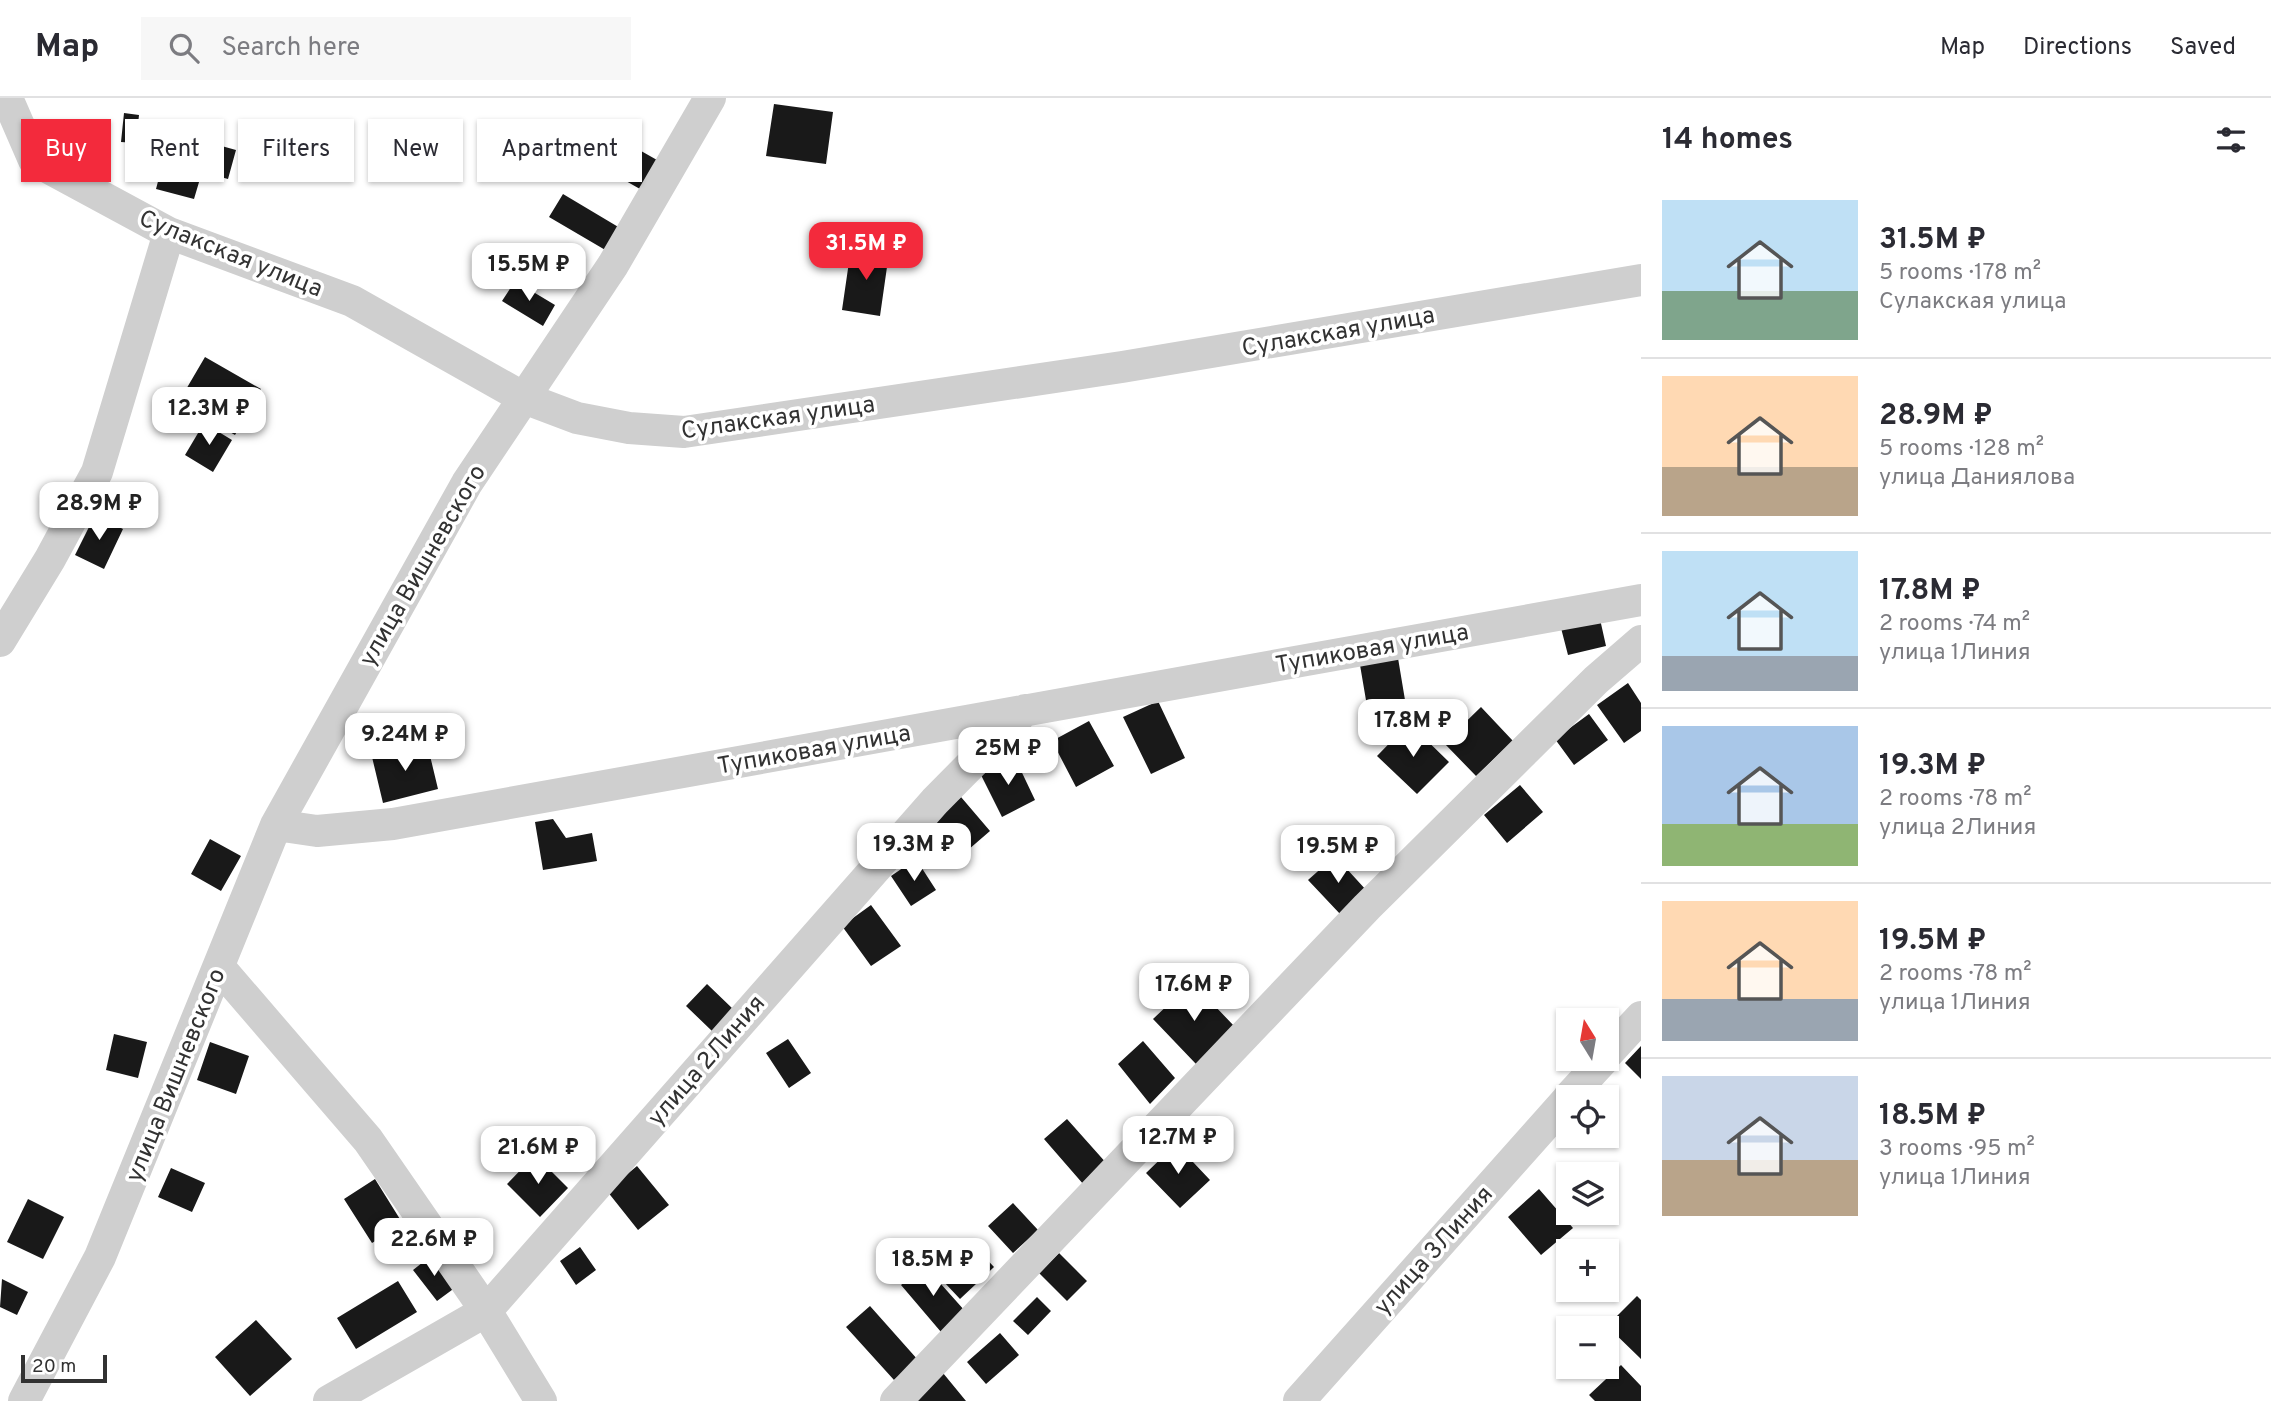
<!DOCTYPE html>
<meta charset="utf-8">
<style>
body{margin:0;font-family:Overpass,sans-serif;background:#f7f7f7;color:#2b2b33;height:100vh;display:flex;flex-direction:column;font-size:26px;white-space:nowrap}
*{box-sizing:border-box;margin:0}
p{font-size:23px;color:#7c7c81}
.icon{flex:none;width:38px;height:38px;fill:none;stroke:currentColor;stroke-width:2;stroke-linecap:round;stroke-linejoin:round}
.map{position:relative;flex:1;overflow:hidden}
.panel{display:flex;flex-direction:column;background:#fff;width:630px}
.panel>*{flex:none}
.guide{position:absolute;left:21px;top:21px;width:665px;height:63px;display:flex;gap:14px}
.needle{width:46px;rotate:349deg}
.fabs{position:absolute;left:1556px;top:910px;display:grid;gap:14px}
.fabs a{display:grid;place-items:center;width:63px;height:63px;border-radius:0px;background:#fff;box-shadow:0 2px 5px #0004;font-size:35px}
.scale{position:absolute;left:21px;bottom:18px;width:86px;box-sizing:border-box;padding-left:7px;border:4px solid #323232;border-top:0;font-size:19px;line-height:24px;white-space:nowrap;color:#323232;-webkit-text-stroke:5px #fff;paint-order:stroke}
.price{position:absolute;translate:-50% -60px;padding:0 16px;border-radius:14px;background:#fff;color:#222;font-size:23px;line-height:46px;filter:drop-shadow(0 2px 4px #0008)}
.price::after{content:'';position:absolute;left:50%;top:42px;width:21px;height:16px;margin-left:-10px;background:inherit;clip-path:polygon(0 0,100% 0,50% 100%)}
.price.current{background:#f32a3c;color:#fff}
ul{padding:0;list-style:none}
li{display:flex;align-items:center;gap:21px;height:175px;padding:0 21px}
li+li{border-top:2px solid #e1e1e2}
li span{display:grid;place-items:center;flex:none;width:196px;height:140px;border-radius:0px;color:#555}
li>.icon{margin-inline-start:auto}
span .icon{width:84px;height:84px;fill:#fffc;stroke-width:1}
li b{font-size:30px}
h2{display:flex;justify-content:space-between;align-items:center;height:84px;padding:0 21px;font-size:30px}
.pill{padding:0 24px;border-radius:0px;background:#fff;box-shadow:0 2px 5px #0004;font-size:24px;line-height:63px}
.pill.current{background:#f32a3c;color:#fff}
header{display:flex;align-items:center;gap:42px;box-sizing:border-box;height:98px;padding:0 35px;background:#fff;border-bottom:2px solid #e1e1e2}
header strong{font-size:33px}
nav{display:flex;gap:38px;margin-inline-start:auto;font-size:24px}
.search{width:490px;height:63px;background:#f7f7f7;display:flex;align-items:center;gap:18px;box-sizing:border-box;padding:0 24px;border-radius:0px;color:#7c7c81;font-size:26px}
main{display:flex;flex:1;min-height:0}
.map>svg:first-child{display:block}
.building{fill:#191919}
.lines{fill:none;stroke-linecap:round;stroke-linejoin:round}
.street{stroke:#cfcfcf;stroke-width:32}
.labels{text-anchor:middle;stroke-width:7;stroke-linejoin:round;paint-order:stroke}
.street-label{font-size:24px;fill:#323232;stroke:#fff}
</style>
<header>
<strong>Map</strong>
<div class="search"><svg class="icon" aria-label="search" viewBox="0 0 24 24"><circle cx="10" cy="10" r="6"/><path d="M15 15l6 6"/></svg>Search here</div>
<nav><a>Map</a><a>Directions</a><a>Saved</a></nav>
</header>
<main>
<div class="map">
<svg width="1641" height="1303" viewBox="0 0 1641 1303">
<rect width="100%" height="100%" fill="#fff"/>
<!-- building -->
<path class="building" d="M774,6L833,14L826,66L766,58Z
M124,15L139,17L136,45L121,44Z
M597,28L657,62L640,91L580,57Z
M171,34L236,52L228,81L202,74L194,101L156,91Z
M563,96L620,130L607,153L549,119Z
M851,150L889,155L880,218L842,212Z
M515,183L555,207L543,228L502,203Z
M205,259L261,291L235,337L178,305Z
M204,325L232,342L213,374L185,357Z
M95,417L123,431L104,471L75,457Z
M1600,521L1606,548L1568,557L1561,530Z
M1398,560L1406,608L1368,614L1360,567Z
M1628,585L1641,605V633L1624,645L1597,607Z
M1158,603L1185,660L1151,676L1123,619Z
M1481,609L1513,643L1476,678L1444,645Z
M1589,616L1608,642L1574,667L1555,641Z
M1089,623L1114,668L1076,689L1052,643Z
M1409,625L1449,664L1417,696L1377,658Z
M427,645L438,691L383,705L372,659Z
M1015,660L1035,702L1002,719L981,677Z
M1520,687L1543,714L1507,745L1484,717Z
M961,699L990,733L961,758L931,724Z
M553,721L566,740L592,735L597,763L543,772L535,724Z
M210,741L241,758L221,793L191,776Z
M1335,758L1367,793L1341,817L1308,782Z
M916,761L936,792L911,808L891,778Z
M871,807L901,848L871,868L842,828Z
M1192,884L1235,929L1196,966L1153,921Z
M707,886L733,911L712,933L686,908Z
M114,936L147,944L138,980L106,972Z
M788,941L811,975L789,990L766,955Z
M1143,943L1175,980L1150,1006L1118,966Z
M210,944L249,958L236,996L197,982Z
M1641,948V981L1625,965Z
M1067,1021L1108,1067L1084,1087L1044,1041Z
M1176,1046L1210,1082L1180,1110L1146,1075Z
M535,1057L568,1090L540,1119L507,1086Z
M637,1068L669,1107L638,1132L607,1093Z
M171,1070L205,1085L192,1114L158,1099Z
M375,1081L403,1126L372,1145L344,1101Z
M1539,1091L1573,1130L1541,1157L1508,1119Z
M28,1101L64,1119L43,1161L7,1144Z
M1013,1105L1038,1132L1013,1155L988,1128Z
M580,1149L596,1172L576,1187L560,1163Z
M978,1152L994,1169L960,1201L944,1184Z
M1059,1155L1087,1183L1067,1203L1039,1175Z
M432,1157L456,1189L437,1203L413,1172Z
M924,1167L965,1213L941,1234L901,1187Z
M2,1181L28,1194L17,1217L0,1209Z
M398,1183L417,1214L356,1251L337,1220Z
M1637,1198L1641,1202V1261L1607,1228Z
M1037,1199L1051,1213L1028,1237L1013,1223Z
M870,1208L918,1262L894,1282L846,1229Z
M256,1222L292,1261L250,1298L215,1259Z
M1000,1235L1019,1257L986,1286L967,1264Z
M1621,1267L1641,1288V1303H1595L1589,1297Z
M943,1275L966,1303H917Z"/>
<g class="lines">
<!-- street -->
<path class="street" d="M7,0L34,62L169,135L352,203L524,300L577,320L629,330L684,334L1122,269L1641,182
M0,543L50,461L97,374L169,135
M276,727L317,733L393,726L1641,502
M219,869L368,1042L486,1213L541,1303
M1606,957L1641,919
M1569,999L1604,961
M24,1303L100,1159L276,727L467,385L613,167L710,0
M329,1303L486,1213L935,703L1025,612
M896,1303L1367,809L1596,582L1641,543
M1299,1303L1568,1001"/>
</g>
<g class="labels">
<!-- street labels -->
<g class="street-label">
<text transform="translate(231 155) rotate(22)" y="8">Сулакская улица</text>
<text transform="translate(1338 233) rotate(-10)" y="8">Сулакская улица</text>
<text transform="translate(778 319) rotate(-8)" y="8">Сулакская улица</text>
<text transform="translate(422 467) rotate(-60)" y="8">улица Вишневского</text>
<text transform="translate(1372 550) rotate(-10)" y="8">Тупиковая улица</text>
<text transform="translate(814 651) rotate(-10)" y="8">Тупиковая улица</text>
<text transform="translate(706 962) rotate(-49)" y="8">улица 2Линия</text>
<text transform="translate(175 977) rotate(-68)" y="8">улица Вишневского</text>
<text transform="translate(1433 1152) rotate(-48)" y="8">улица 3Линия</text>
</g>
</g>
</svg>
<div class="fabs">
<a><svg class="needle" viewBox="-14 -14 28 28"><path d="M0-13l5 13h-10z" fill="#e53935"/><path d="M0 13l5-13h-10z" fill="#7c7c81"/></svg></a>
<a><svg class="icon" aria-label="locate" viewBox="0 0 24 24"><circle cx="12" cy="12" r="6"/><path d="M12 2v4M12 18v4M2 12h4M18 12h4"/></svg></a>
<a><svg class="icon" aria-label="layers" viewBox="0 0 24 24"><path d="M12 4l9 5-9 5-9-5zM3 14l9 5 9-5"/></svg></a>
<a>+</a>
<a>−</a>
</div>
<div class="scale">20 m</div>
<b class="price current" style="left:866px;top:184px">31.5M ₽</b>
<b class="price" style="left:529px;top:205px">15.5M ₽</b>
<b class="price" style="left:209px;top:349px">12.3M ₽</b>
<b class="price" style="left:99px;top:444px">28.9M ₽</b>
<b class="price" style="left:1413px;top:661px">17.8M ₽</b>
<b class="price" style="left:405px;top:675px">9.24M ₽</b>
<b class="price" style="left:1008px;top:689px">25M ₽</b>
<b class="price" style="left:914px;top:785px">19.3M ₽</b>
<b class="price" style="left:1338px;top:787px">19.5M ₽</b>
<b class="price" style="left:1194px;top:925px">17.6M ₽</b>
<b class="price" style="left:1178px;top:1078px">12.7M ₽</b>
<b class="price" style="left:538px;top:1088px">21.6M ₽</b>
<b class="price" style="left:434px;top:1180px">22.6M ₽</b>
<b class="price" style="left:933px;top:1200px">18.5M ₽</b>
<div class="guide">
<a class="pill current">Buy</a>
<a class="pill">Rent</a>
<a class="pill">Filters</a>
<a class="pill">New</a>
<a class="pill">Apartment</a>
</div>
</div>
<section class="panel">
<h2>14 homes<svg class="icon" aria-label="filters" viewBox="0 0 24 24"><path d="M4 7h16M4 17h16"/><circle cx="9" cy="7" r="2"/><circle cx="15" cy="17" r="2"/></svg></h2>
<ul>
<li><span style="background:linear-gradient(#bfe0f5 65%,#7fa58c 0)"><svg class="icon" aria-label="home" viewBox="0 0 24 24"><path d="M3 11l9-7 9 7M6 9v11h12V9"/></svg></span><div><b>31.5M ₽</b><p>5 rooms · 178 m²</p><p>Сулакская улица</p></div></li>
<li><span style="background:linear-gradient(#ffd9b3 65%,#b9a48a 0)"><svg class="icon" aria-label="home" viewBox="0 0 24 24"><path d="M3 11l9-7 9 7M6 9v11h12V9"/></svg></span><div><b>28.9M ₽</b><p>5 rooms · 128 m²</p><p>улица Даниялова</p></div></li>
<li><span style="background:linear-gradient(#bfe0f5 75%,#9aa5b1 0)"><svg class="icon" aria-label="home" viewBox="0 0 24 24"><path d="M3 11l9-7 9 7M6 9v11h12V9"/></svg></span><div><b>17.8M ₽</b><p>2 rooms · 74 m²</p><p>улица 1Линия</p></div></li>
<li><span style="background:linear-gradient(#a9c7e8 70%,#8fb573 0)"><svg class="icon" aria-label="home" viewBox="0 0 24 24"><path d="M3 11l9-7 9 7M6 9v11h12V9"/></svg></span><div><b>19.3M ₽</b><p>2 rooms · 78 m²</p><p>улица 2Линия</p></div></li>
<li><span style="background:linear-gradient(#ffd9b3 70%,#9aa5b1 0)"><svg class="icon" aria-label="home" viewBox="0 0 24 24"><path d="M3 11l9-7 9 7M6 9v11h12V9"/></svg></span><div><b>19.5M ₽</b><p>2 rooms · 78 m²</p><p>улица 1Линия</p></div></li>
<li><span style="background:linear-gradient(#c9d6e8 60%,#b9a48a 0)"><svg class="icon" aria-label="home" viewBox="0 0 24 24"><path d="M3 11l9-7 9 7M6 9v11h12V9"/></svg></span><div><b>18.5M ₽</b><p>3 rooms · 95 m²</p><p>улица 1Линия</p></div></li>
</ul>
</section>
</main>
